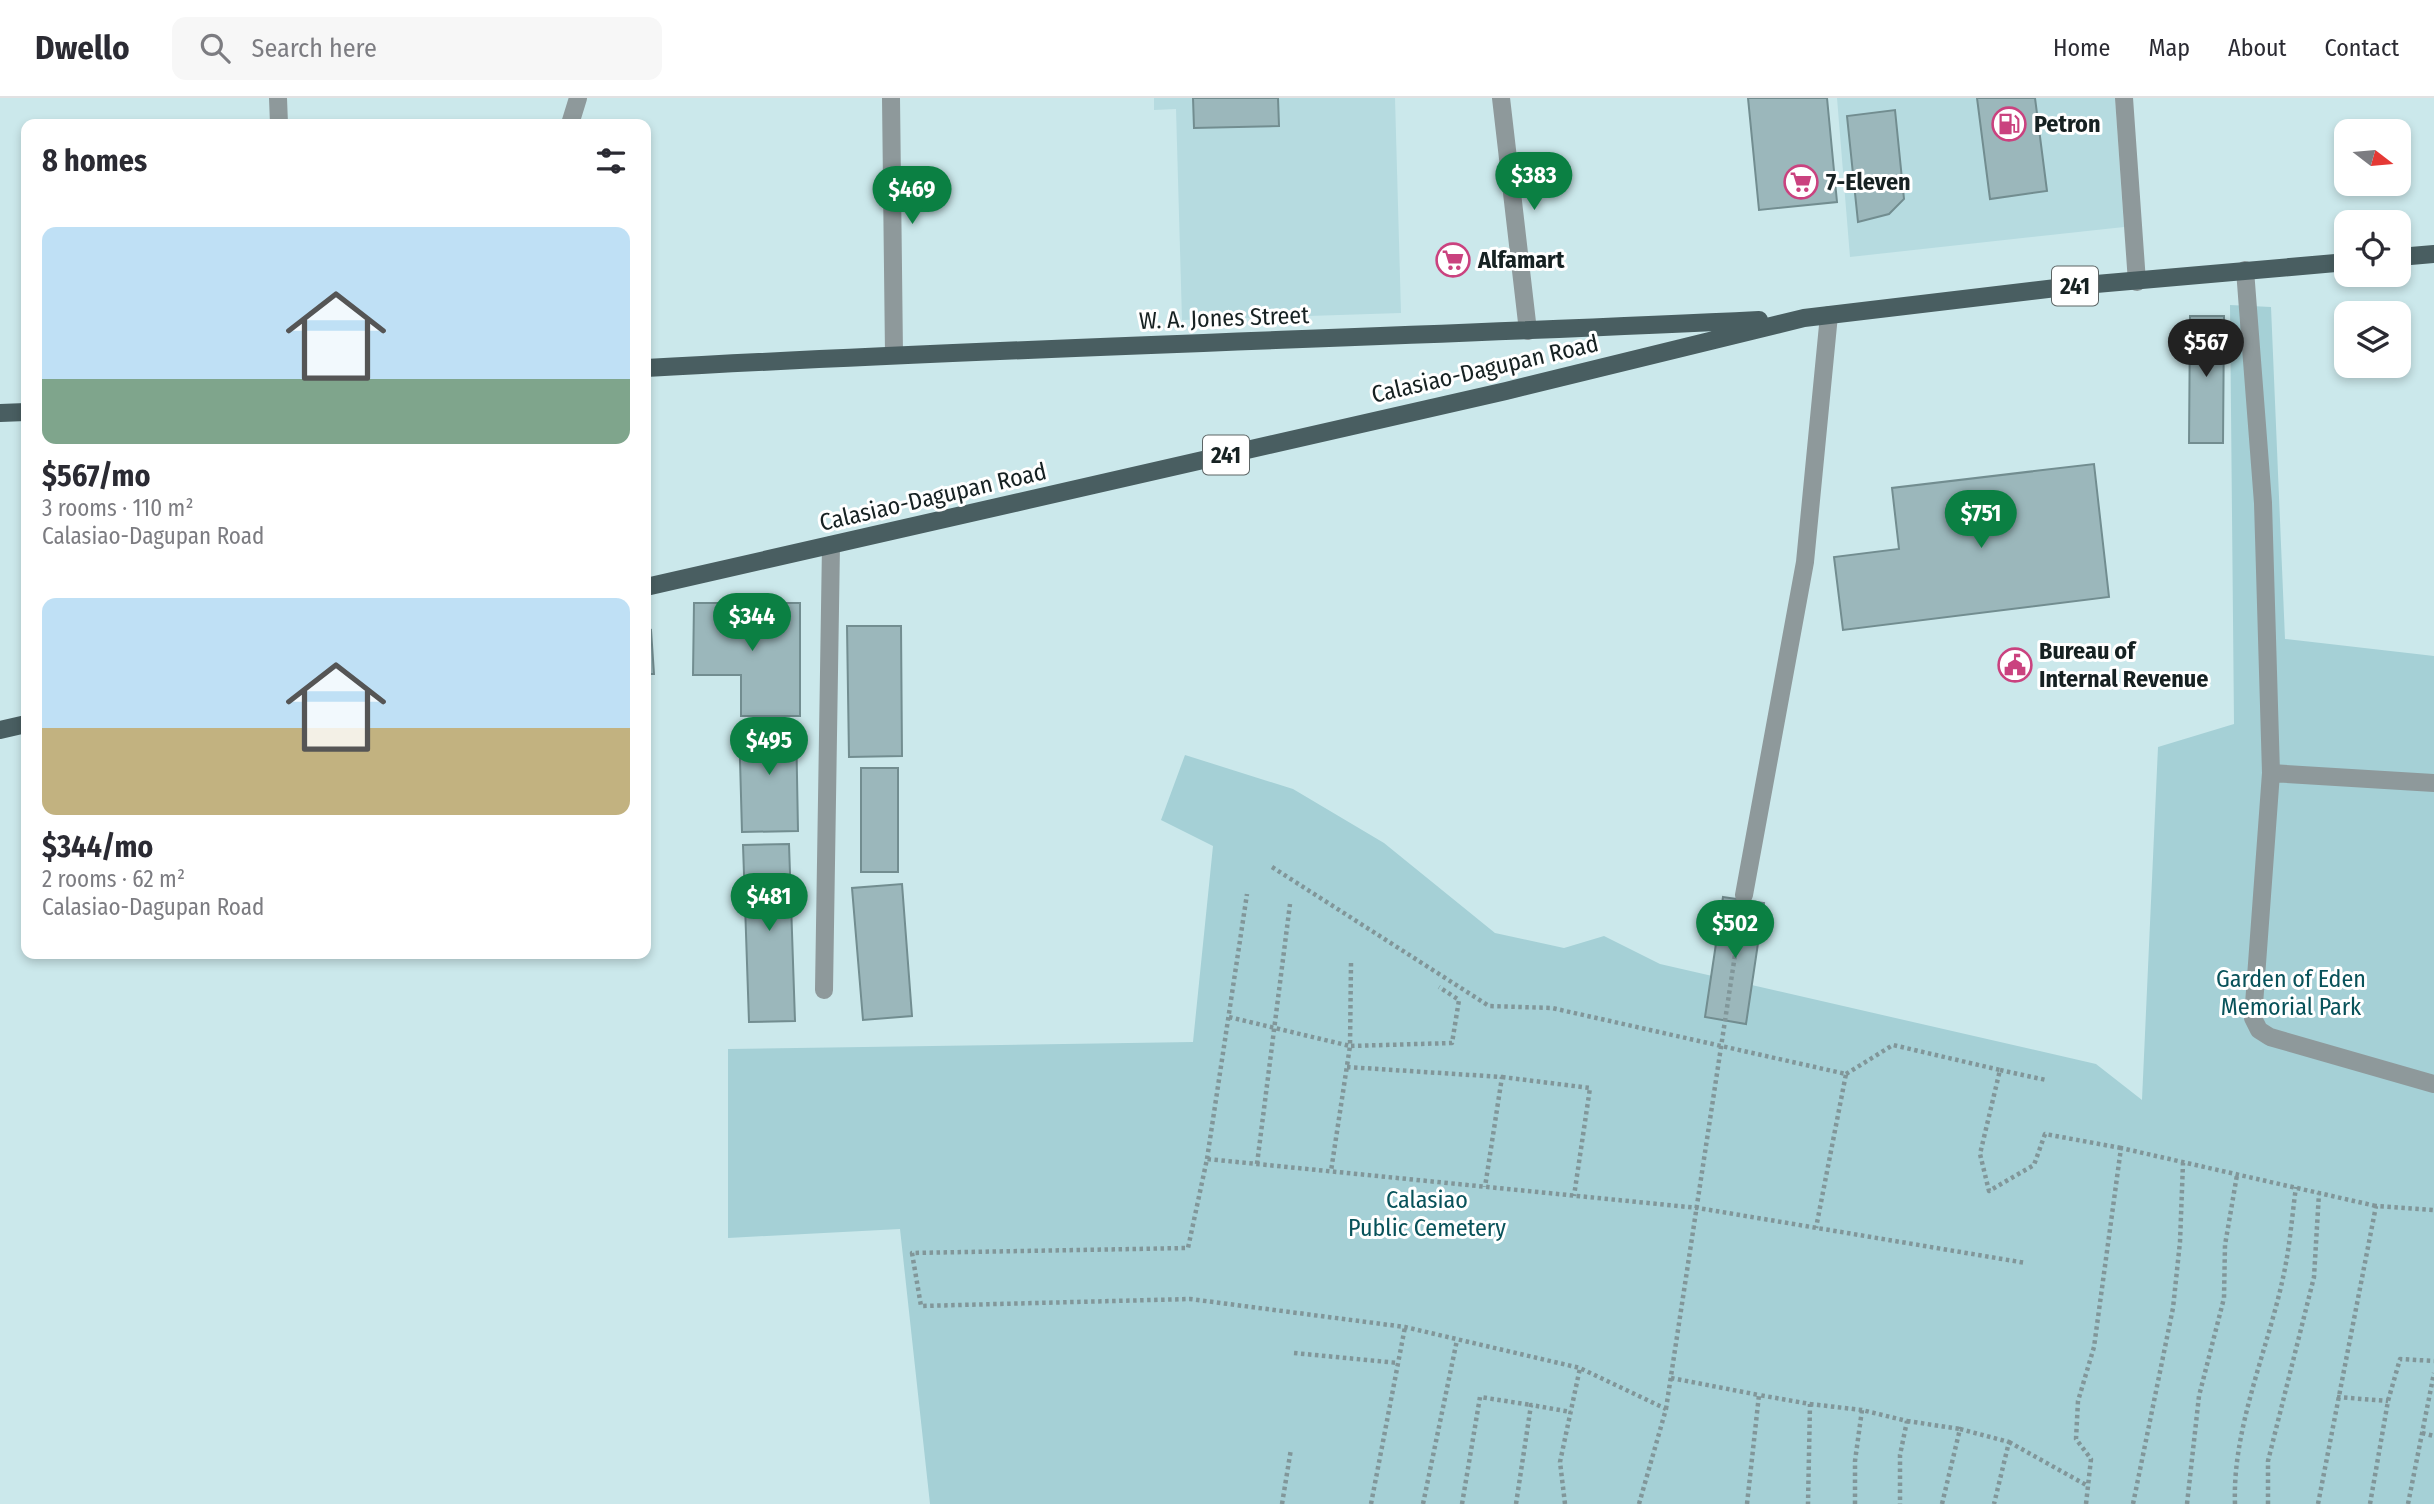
<!DOCTYPE html>
<meta charset="utf-8">
<style>
body{margin:0;font-family:"Fira Sans Condensed",sans-serif;background:#f7f7f7;color:#2b2b33;height:100vh;display:flex;flex-direction:column;font-size:26px;white-space:nowrap}
*{box-sizing:border-box;margin:0}
p{font-size:23px;color:#7c7c81}
.icon{flex:none;width:38px;height:38px;fill:none;stroke:currentColor;stroke-width:2;stroke-linecap:round;stroke-linejoin:round}
.map{position:relative;flex:1;overflow:hidden}
.drawer{position:absolute;left:21px;top:21px;width:630px;height:840px;display:flex;flex-direction:column;background:#fff;border-radius:14px;box-shadow:0 4px 10px #0003}
.drawer>*{flex:none}
.needle{width:46px;rotate:106deg}
.fabs{position:absolute;left:2334px;top:21px;display:grid;gap:14px}
.fabs a{display:grid;place-items:center;width:77px;height:77px;border-radius:14px;background:#fff;box-shadow:0 4px 10px #0003;font-size:35px}
.price{position:absolute;translate:-50% -60px;padding:0 16px;border-radius:24px;background:#0b8043;color:#fff;font-size:23px;line-height:46px;filter:drop-shadow(0 2px 4px #0008)}
.price::after{content:'';position:absolute;left:50%;top:42px;width:21px;height:16px;margin-left:-10px;background:inherit;clip-path:polygon(0 0,100% 0,50% 100%)}
.price.active{background:#222;color:#fff}
ul{padding:0;list-style:none}
li{display:grid;align-content:center;gap:14px;height:371px;padding:0 21px}
li span{display:grid;place-items:center;height:217px;border-radius:14px;color:#555}
li>.icon{margin-inline-start:auto}
span .icon{width:126px;height:126px;fill:#fffc;stroke-width:1}
li b{font-size:30px}
h2{display:flex;justify-content:space-between;align-items:center;height:84px;padding:0 21px;font-size:30px}
header{display:flex;align-items:center;gap:42px;box-sizing:border-box;height:98px;padding:0 35px;background:#fff;border-bottom:2px solid #e1e1e2}
header strong{font-size:33px}
nav{display:flex;gap:38px;margin-inline-start:auto;font-size:24px}
.search{width:490px;height:63px;background:#f7f7f7;display:flex;align-items:center;gap:18px;box-sizing:border-box;padding:0 24px;border-radius:14px;color:#7c7c81;font-size:26px}
.map>svg:first-child{display:block}
.built{fill:#b6dbe0}
.green{fill:#a5d0d6}
.building{fill:#9bb7bb;stroke:#728d90;stroke-width:2}
.lines{fill:none;stroke-linecap:round;stroke-linejoin:round}
.path{stroke:#819699;stroke-width:4.5;stroke-dasharray:3.5 3.5;stroke-linecap:butt}
.service{stroke:#8e999b;stroke-width:18}
.minor{stroke:#8e999b;stroke-width:18}
.primary{stroke:#495e61;stroke-width:18}
.labels{text-anchor:middle;stroke-width:6;stroke-linejoin:round;paint-order:stroke}
.shield{fill:#fff;stroke:#5c6464;stroke-width:2}
.shield-label{font-size:23px;font-weight:bold;fill:#162122}
.poi-label{font-size:24px;font-weight:bold;fill:#162122;stroke:#fff;text-anchor:start}
.street-label{font-size:24px;fill:#162122;stroke:#fff}
.park-label{font-size:24px;fill:#08525a;stroke:#fff}
</style>
<header>
<strong>Dwello</strong>
<div class="search"><svg class="icon" aria-label="search" viewBox="0 0 24 24"><circle cx="10" cy="10" r="6"/><path d="M15 15l6 6"/></svg>Search here</div>
<nav><a>Home</a><a>Map</a><a>About</a><a>Contact</a></nav>
</header>
<div class="map">
<svg width="2434" height="1406" viewBox="0 0 2434 1406">
<rect width="100%" height="100%" fill="#cbe8eb"/>
<!-- built -->
<path class="built" d="M1154,0H1395L1401,215L1182,222L1176,11L1154,12Z
M1837,0H2115L2124,129L1850,159Z"/>
<!-- green -->
<path class="green" d="M2230,207L2271,209L2285,541L2434,558V1406H930L900,1131L728,1140V951L1193,944L1213,748L1161,722L1185,657L1293,691L1384,745L1495,835L1564,850L1604,838L1660,866L2096,966L2142,1002L2158,649L2234,626Z"/>
<!-- building -->
<path class="building" d="M1193,0H1278L1279,28L1194,30Z
M1748,0H1827L1837,104L1759,112Z
M1977,0H2035L2047,93L1990,101Z
M1895,12L1904,101L1889,116L1858,124L1847,18Z
M2190,218H2224L2223,345H2189Z
M2094,366L2109,499L1843,532L1834,459L1899,451L1892,390Z
M694,505H800V618H741V577H693Z
M847,528H901L902,658L849,659Z
M651,532L654,576H646V533Z
M796,624L798,733L742,734L739,626Z
M861,670H898V774H861Z
M789,746L795,923L749,924L743,747Z
M902,786L912,918L863,922L852,790Z
M1723,799L1764,805L1746,926L1705,919Z"/>
<g class="lines">
<!-- path -->
<path class="path" d="M1272,769L1489,908L1552,910L1846,976L1816,1130
M1351,865L1350,948L1452,945L1459,902L1439,889
M1229,919L1350,948L1331,1073
M1347,969L1502,979L1485,1089
M2000,972L2046,982
M1846,976L1893,947L2000,972L1980,1056L1989,1093L2034,1067L2045,1036L2121,1050
M1502,979L1590,990L1574,1098
M1207,1061L1247,796
M1257,1066L1290,806
M1294,1255L1398,1265
M1671,1280L1759,1297
M2337,1299L2388,1303
M1810,1306L1862,1312
M1666,1311L1740,824
M1907,1323L1960,1331
M2422,1335L2434,1338
M2009,1344L2088,1388
M1282,1406L1291,1351
M1371,1406L1405,1229
M1423,1406L1457,1242
M1462,1406L1480,1299L1531,1307
M1516,1406L1531,1307L1571,1314
M1565,1406L1560,1364L1580,1270
M1639,1406L1666,1311L1580,1270L1405,1229L1190,1201L921,1208L912,1155L1188,1150L1207,1061L1698,1110L2026,1165
M1747,1406L1759,1297L1810,1306L1808,1406
M1855,1406V1363L1862,1312L1907,1323L1900,1357V1406
M1942,1406L1960,1331L2009,1344L1994,1406
M2086,1406L2091,1361L2076,1341L2078,1303L2094,1249L2121,1050L2376,1108
M2133,1406L2173,1210L2180,1144L2183,1065
M2187,1406L2199,1298L2224,1200L2225,1147L2237,1077
M2235,1406C2232,1330 2269,1249 2284,1175C2290,1147 2292,1118 2296,1089
M2268,1406V1363L2314,1179L2319,1095
M2318,1406L2376,1108L2434,1112
M2370,1406L2388,1303L2400,1261L2434,1263
M2408,1406L2434,1275"/>
<!-- service -->
<path class="service" d="M2124,0L2137,184
M2245,172L2263,405L2271,675L2253,920L2259,932L2270,939L2434,986
M2271,675L2434,685
M1744,797L1805,464L1829,217
M824,892L831,447"/>
<!-- minor -->
<path class="minor" d="M278,0L279,26
M891,0L894,256
M1501,0L1528,233
M570,26L578,0"/>
<!-- primary -->
<path class="primary" d="M2399,159L2434,156
M646,270C1017,249 1388,240 1759,222
M0,315L26,314
M646,489L1506,293L1804,220L2073,188L2347,164
M0,632L26,626"/>
</g>
<!-- icons -->
<defs>
<symbol id="fuel-ring" viewBox="-11 -11 22 22"><circle r="9.5" fill="#fff" stroke="#ca427f" stroke-width="1.5"/><path d="M-5.5-6h7V0h2V4h1.3V-2.5L3-4.5l.8-.8L6-3V5H2.5V1h-1V6h-7ZM-4.2-4.7v3.2H.2V-4.7Z" fill="#ca427f"/></symbol>
<symbol id="supermarket-ring" viewBox="-11 -11 22 22"><circle r="9.5" fill="#fff" stroke="#ca427f" stroke-width="1.5"/><path d="M-6-5.5h2.5l.6 2H6L4.5 2H-2.5L-4.4-4H-6ZM-1.5 3.2a1.3 1.3 0 1 0 .1 0ZM3 3.2a1.3 1.3 0 1 0 .1 0Z" fill="#ca427f"/></symbol>
<symbol id="civic-ring" viewBox="-11 -11 22 22"><circle r="9.5" fill="#fff" stroke="#ca427f" stroke-width="1.5"/><path d="M-.6-6.5H3V-4.5H.6V-3L4-1V1h2V6H-6V1h2V-1L-.6-3ZM-1.2 2.5V6h2.4V2.5Z" fill="#ca427f"/></symbol>
</defs>
<g fill-rule="evenodd">
<use href="#fuel-ring" x="1990" y="7" width="38" height="38"/>
<use href="#supermarket-ring" x="1782" y="65" width="38" height="38"/>
<use href="#supermarket-ring" x="1434" y="143" width="38" height="38"/>
<use href="#civic-ring" x="1996" y="548" width="38" height="38"/>
</g>
<g class="labels">
<!-- shield labels -->
<g class="shield">
<rect x="2052" y="168.5" width="46" height="39" rx="5"/>
<rect x="1203" y="337.5" width="46" height="39" rx="5"/>
</g>
<g class="shield-label">
<text x="2075" y="196">241</text>
<text x="1226" y="365">241</text>
</g>
<!-- poi labels -->
<g class="poi-label">
<text x="2034" y="34">Petron</text>
<text x="1826" y="92">7-Eleven</text>
<text x="1478" y="170">Alfamart</text>
<text x="2039" y="561">Bureau of<tspan x="2039" dy="28">Internal Revenue</tspan></text>
</g>
<!-- street labels -->
<g class="street-label">
<text transform="translate(1224 220) rotate(-2)" y="8">W. A. Jones Street</text>
<text transform="translate(1485 271) rotate(-13)" y="8">Calasiao-Dagupan Road</text>
<text transform="translate(933 399) rotate(-13)" y="8">Calasiao-Dagupan Road</text>
</g>
<!-- park labels -->
<g class="park-label">
<text x="2291" y="889">Garden of Eden<tspan x="2291" dy="28">Memorial Park</tspan></text>
<text x="1427" y="1110">Calasiao<tspan x="1427" dy="28">Public Cemetery</tspan></text>
</g>
</g>
</svg>
<div class="fabs">
<a><svg class="needle" viewBox="-14 -14 28 28"><path d="M0-13l5 13h-10z" fill="#e53935"/><path d="M0 13l5-13h-10z" fill="#7c7c81"/></svg></a>
<a><svg class="icon" aria-label="locate" viewBox="0 0 24 24"><circle cx="12" cy="12" r="6"/><path d="M12 2v4M12 18v4M2 12h4M18 12h4"/></svg></a>
<a><svg class="icon" aria-label="layers" viewBox="0 0 24 24"><path d="M12 4l9 5-9 5-9-5zM3 14l9 5 9-5"/></svg></a>
</div>
<b class="price" style="left:1534px;top:114px">$383</b>
<b class="price" style="left:912px;top:128px">$469</b>
<b class="price active" style="left:2206px;top:281px">$567</b>
<b class="price" style="left:1981px;top:452px">$751</b>
<b class="price" style="left:752px;top:555px">$344</b>
<b class="price" style="left:769px;top:679px">$495</b>
<b class="price" style="left:769px;top:835px">$481</b>
<b class="price" style="left:1735px;top:862px">$502</b>
<section class="drawer">
<h2>8 homes<svg class="icon" aria-label="filters" viewBox="0 0 24 24"><path d="M4 7h16M4 17h16"/><circle cx="9" cy="7" r="2"/><circle cx="15" cy="17" r="2"/></svg></h2>
<ul>
<li><span style="background:linear-gradient(#bfe0f5 70%,#7fa58c 0)"><svg class="icon" aria-label="home" viewBox="0 0 24 24"><path d="M3 11l9-7 9 7M6 9v11h12V9"/></svg></span><div><b>$567/mo</b><p>3 rooms · 110 m²</p><p>Calasiao-Dagupan Road</p></div></li>
<li><span style="background:linear-gradient(#bfe0f5 60%,#c2b280 0)"><svg class="icon" aria-label="home" viewBox="0 0 24 24"><path d="M3 11l9-7 9 7M6 9v11h12V9"/></svg></span><div><b>$344/mo</b><p>2 rooms · 62 m²</p><p>Calasiao-Dagupan Road</p></div></li>
</ul>
</section>
</div>
